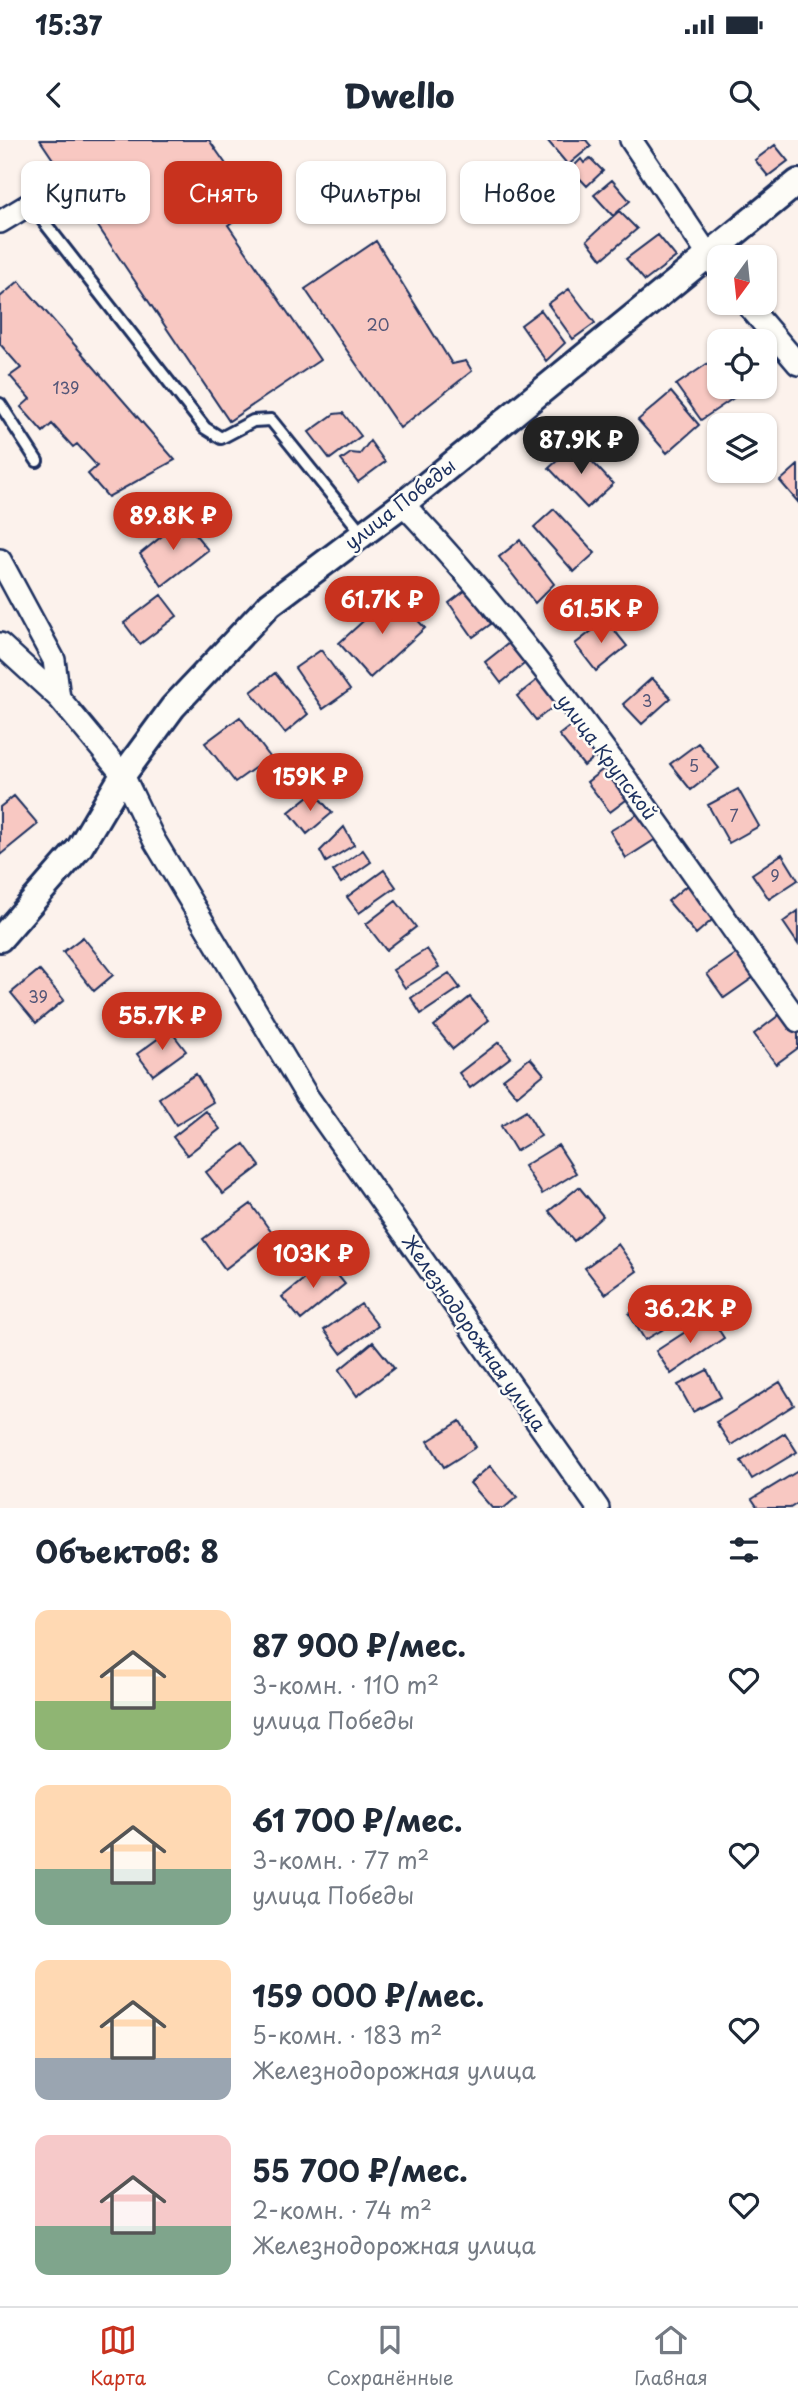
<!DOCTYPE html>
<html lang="ru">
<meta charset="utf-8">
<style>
body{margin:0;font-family:"Playpen Sans",sans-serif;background:#f6f6f7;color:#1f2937;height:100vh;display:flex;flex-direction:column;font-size:26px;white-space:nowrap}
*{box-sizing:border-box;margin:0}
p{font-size:23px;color:#747a83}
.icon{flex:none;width:38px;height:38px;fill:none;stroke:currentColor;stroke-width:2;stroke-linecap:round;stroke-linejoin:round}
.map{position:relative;height:1368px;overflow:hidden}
.details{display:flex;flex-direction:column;background:#fff;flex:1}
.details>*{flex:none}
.top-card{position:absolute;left:21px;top:21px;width:756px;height:63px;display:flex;gap:14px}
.needle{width:46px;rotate:195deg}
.tools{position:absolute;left:707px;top:105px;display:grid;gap:14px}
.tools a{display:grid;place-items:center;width:70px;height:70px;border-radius:14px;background:#fff;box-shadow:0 2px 5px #0004;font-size:35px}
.price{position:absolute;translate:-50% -60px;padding:0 16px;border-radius:24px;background:#c8321e;color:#fff;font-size:23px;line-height:46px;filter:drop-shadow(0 2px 4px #0008)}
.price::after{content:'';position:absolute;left:50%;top:42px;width:21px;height:16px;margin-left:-10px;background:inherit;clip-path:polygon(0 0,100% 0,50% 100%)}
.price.active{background:#222;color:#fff}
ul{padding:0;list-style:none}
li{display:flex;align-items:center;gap:21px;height:175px;padding:0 35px}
li span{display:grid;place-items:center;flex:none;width:196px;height:140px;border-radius:14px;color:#555}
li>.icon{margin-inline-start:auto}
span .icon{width:84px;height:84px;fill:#fffc;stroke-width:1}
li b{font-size:30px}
h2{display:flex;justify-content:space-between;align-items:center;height:84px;padding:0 35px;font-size:30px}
.tag{padding:0 24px;border-radius:14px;background:#fff;box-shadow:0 2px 5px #0004;font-size:24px;line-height:63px}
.tag.active{background:#c8321e;color:#fff}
.status{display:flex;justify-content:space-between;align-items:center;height:49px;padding:0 35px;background:#fff;direction:ltr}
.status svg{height:19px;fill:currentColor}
header{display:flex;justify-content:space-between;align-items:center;height:91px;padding:0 35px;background:#fff;font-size:32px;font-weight:800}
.menu{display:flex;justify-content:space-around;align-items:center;height:98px;border-top:2px solid #e0e1e3;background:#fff;font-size:19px;color:#747a83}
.menu a{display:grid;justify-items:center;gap:4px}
.menu .active{color:#c8321e}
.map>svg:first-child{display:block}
.building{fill:#f8c8c2;stroke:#1b2f5e;stroke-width:2}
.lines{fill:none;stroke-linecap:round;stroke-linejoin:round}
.service-casing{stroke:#1b2f5e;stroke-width:16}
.minor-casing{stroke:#1b2f5e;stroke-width:26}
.tertiary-casing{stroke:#1b2f5e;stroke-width:30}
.service{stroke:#fdfcf7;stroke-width:10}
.minor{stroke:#fdfcf7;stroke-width:21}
.tertiary{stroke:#fdfcf7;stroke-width:24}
.labels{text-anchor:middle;stroke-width:5;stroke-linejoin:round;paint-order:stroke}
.number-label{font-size:16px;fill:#525577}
.street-label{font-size:19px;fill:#1b2f5e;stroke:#fdfcf7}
</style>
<div class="status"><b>15:37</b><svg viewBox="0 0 49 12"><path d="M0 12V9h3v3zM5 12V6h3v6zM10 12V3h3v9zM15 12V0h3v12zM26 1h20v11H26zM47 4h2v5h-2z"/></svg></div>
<header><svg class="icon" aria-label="back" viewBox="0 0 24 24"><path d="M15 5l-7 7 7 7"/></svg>Dwello<svg class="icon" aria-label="search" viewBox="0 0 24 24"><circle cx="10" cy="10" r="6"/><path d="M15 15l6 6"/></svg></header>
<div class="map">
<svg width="798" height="1368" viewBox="0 0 798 1368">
<rect width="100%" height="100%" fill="#fcf2ec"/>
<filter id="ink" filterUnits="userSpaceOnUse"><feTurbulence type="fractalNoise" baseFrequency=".0143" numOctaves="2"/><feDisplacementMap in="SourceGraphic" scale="14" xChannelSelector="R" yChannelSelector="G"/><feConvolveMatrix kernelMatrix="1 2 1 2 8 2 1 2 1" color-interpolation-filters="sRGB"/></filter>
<g filter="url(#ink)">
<!-- building -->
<path class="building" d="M40,0H209L256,67L228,85L320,220L229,281Z
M547,0H586L591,6L568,25Z
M775,5L788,21L768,36L755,20Z
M590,18L603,31L587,46L571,29L581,19L584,23Z
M612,40L630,61L613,76L594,55Z
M619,71L637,89L602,119L587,100Z
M658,95L676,117L645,141L626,119Z
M376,101L452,224L466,221L472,231L400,288L305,149Z
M19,141L175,320L108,357L88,334L97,326L77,304L73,307L52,284L43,292L21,267L30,259L10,236L21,228L0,204V157Z
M569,149L595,183L573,199L548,164Z
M541,170L565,203L546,221L521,185Z
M717,217L719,247H737L741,253L701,280L676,245Z
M671,252L699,285L667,313L638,280Z
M343,273L361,296L330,319L309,292L334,274Z
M370,301L385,322L358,342L341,320L351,313L360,314Z
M576,304L613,344L587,368L549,328Z
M798,325V362L780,341Z
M554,369L595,413L574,432L534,387Z
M183,379L208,410L162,446L140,414Z
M520,400L554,444L535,463L499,417Z
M466,450L491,484L473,497L449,463Z
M393,454L425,488L370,538L339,503Z
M161,455L177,476L140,504L124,483Z
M606,480L627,506L596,531L575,504Z
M514,499L530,519L501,543L485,522Z
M321,510L350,550L323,569L295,528Z
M275,533L308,574L285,593L251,552Z
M546,533L566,557L536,580L517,556Z
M652,538L671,558L642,584L623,564Z
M240,577L270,617L235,642L205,603Z
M577,581L601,612L584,626L559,595Z
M698,603L719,628L691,650L670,624Z
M606,627L630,657L610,672L587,642Z
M738,649L759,686L729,703L708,665Z
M314,652L332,673L307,694L289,672Z
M14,656L38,684L0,715V667Z
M646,669L662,695L626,718L610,691Z
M344,687L354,705L326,722L320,711Z
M363,710L371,722L341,743L333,731Z
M782,714L798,740L769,759L752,734Z
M384,730L396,747L359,773L347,757Z
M692,741L720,773L696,794L668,761Z
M396,761L416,787L386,810L366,784Z
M798,771V804L783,782Z
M83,797L113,835L94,851L63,812Z
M427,809L439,827L405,848L393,830Z
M743,809L761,832L724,858L707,834Z
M39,830L64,860L36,883L11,853Z
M449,833L460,848L421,874L411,858Z
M470,857L489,880L453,909L434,886Z
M786,870L798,887V908L776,924L754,894Z
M170,890L186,911L153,935L137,914Z
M499,902L511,917L470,948L459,933Z
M530,918L544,934L517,956L503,939Z
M196,934L213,962L176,985L159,958Z
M206,971L220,989L187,1015L173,997Z
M526,971L541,996L516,1011L501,986Z
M244,1004L260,1026L223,1054L206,1032Z
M558,1005L576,1033L542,1054L524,1026Z
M579,1047L603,1076L574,1101L549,1071Z
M251,1064L272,1093L225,1129L203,1099Z
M618,1104L637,1131L605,1154L585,1128Z
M326,1121L345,1144L301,1180L282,1157Z
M656,1156L674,1183L645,1200L629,1174Z
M361,1164L378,1186L341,1213L324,1190Z
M710,1176L724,1198L671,1234L656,1211Z
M373,1202L394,1228L357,1256L339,1230Z
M707,1230L721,1257L693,1272L678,1245Z
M780,1242L794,1265L731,1305L716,1282Z
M460,1281L476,1307L444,1327L428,1301Z
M785,1293L797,1312L752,1339L741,1321Z
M490,1326L517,1357L504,1368H492L470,1343Z
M798,1331V1363L790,1368H758L752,1359Z"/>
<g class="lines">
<defs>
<path id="service" d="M30,64L205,288L221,298L253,281L271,280L363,394
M0,264L37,321"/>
<path id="minor" d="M631,0L719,131
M0,82L30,64
M746,163L798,224
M403,364C550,519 674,708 798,881
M0,420L54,520L59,558
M0,504L59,558L123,635L154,700L307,956L598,1368"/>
<path id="tertiary" d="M0,799L80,707L123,635L173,567L270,464L403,364L798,42"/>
</defs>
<!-- service casing -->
<use href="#service" class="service-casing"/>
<!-- minor casing -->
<use href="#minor" class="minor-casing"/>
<!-- tertiary casing -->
<use href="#tertiary" class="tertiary-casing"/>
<!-- service -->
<use href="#service" class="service"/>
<!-- minor -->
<use href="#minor" class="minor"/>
<!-- tertiary -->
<use href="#tertiary" class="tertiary"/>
</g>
</g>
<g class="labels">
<!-- number labels -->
<g class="number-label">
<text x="378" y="191">20</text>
<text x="66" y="254">139</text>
<text x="647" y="567">3</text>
<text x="694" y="632">5</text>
<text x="734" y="682">7</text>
<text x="775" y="742">9</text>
<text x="38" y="863">39</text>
</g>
<!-- street labels -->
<g class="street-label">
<text transform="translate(400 364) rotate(-38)" y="7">улица Победы</text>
<text transform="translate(607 617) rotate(53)" y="7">улица Крупской</text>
<text transform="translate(474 1193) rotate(55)" y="7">Железнодорожная улица</text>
</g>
</g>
</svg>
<div class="tools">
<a><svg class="needle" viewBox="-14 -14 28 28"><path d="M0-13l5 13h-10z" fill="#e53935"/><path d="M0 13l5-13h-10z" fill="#747a83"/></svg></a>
<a><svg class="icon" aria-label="locate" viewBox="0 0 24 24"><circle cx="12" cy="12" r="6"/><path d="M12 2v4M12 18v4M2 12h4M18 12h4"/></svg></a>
<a><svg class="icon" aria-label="layers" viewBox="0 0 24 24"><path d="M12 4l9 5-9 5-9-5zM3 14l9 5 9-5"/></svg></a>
</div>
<b class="price active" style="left:581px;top:336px">87.9K ₽</b>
<b class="price" style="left:173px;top:412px">89.8K ₽</b>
<b class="price" style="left:382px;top:496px">61.7K ₽</b>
<b class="price" style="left:601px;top:505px">61.5K ₽</b>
<b class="price" style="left:310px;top:673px">159K ₽</b>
<b class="price" style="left:162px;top:912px">55.7K ₽</b>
<b class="price" style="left:313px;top:1150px">103K ₽</b>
<b class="price" style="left:690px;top:1205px">36.2K ₽</b>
<div class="top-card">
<a class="tag">Купить</a>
<a class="tag active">Снять</a>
<a class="tag">Фильтры</a>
<a class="tag">Новое</a>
</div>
</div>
<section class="details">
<h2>Объектов: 8<svg class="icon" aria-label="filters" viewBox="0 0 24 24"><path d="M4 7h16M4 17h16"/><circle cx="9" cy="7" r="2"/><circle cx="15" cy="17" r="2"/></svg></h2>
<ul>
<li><span style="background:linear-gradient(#ffd9b3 65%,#8fb573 0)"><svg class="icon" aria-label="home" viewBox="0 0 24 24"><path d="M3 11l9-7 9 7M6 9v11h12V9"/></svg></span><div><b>87 900 ₽/мес.</b><p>3-комн. · 110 m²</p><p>улица Победы</p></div><svg class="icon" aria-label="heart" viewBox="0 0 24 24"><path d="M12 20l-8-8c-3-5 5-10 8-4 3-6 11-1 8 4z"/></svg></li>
<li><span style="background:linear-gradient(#ffd9b3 60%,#7fa58c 0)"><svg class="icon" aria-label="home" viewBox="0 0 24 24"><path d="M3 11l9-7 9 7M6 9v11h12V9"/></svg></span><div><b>61 700 ₽/мес.</b><p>3-комн. · 77 m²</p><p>улица Победы</p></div><svg class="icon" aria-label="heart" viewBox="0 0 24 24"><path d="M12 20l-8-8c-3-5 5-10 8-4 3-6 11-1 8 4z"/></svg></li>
<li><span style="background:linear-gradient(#ffd9b3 70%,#9aa5b1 0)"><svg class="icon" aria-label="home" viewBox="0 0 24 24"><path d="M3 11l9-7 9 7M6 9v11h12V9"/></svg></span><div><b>159 000 ₽/мес.</b><p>5-комн. · 183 m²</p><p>Железнодорожная улица</p></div><svg class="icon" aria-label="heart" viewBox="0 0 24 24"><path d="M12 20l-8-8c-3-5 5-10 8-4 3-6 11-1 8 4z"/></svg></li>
<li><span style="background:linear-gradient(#f6c9c9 65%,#7fa58c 0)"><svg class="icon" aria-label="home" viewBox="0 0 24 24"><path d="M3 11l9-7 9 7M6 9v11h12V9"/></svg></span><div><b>55 700 ₽/мес.</b><p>2-комн. · 74 m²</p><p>Железнодорожная улица</p></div><svg class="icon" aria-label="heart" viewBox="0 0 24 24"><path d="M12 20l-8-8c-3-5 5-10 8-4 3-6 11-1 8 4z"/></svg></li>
</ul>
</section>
<nav class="menu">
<a class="active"><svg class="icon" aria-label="map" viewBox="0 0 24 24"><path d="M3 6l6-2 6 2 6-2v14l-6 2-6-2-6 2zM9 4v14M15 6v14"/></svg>Карта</a>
<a><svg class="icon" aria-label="saved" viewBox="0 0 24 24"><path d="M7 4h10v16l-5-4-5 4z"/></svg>Сохранённые</a>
<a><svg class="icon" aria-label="home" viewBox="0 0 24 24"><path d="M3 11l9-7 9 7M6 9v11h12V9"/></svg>Главная</a>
</nav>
